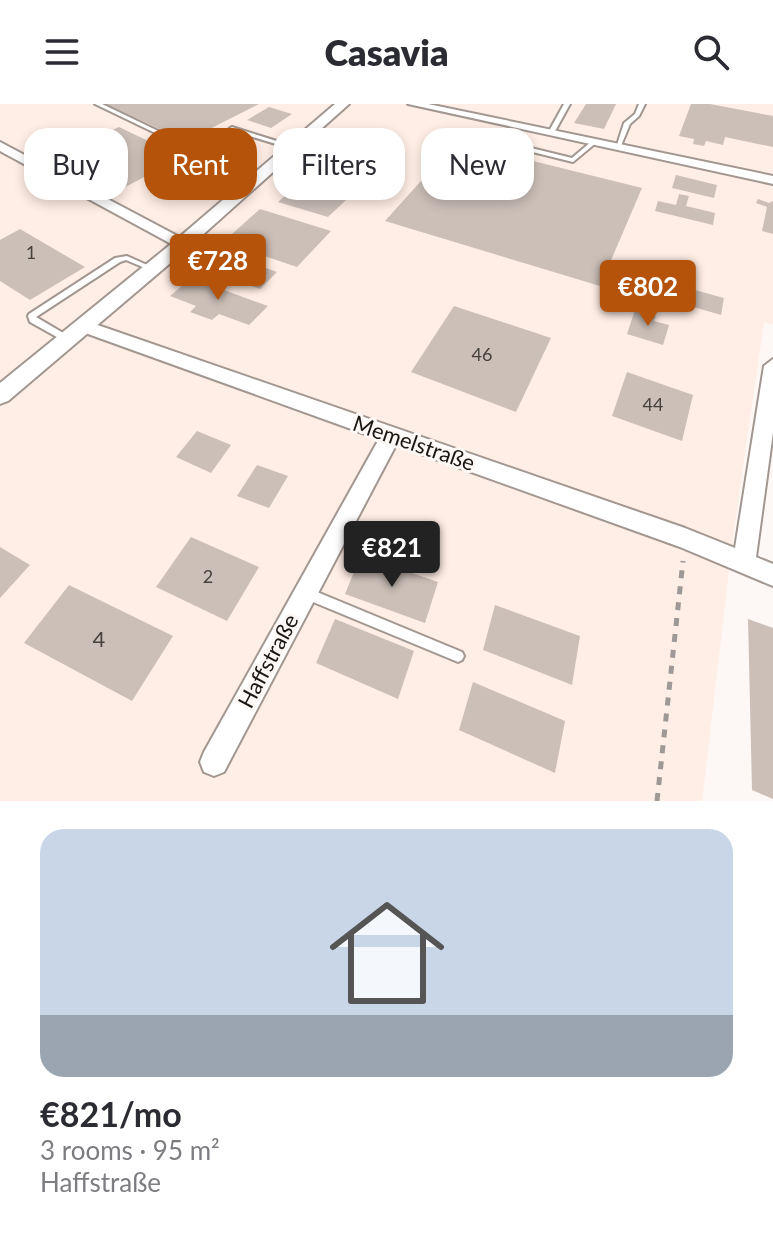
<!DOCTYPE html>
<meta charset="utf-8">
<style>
body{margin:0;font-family:Lato,sans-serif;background:#f7f7f7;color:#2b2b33;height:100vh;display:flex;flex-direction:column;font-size:30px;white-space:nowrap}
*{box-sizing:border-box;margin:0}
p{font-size:26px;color:#7c7c81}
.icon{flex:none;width:44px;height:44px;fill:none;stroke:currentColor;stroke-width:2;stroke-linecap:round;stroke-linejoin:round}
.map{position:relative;height:697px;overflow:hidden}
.side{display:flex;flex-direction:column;background:#fff;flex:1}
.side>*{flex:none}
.hud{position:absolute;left:24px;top:24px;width:726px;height:72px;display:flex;gap:16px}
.price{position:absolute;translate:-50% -68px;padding:0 18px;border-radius:8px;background:#b45309;color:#fff;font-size:26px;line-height:52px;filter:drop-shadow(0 2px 4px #0008)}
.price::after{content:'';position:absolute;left:50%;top:48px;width:24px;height:18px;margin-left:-12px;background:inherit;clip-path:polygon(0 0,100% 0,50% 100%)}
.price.on{background:#222;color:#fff}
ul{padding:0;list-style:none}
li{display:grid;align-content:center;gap:16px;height:424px;padding:0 40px}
li span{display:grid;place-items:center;height:248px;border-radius:24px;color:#555}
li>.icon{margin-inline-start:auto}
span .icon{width:144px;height:144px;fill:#fffc;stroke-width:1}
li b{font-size:34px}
.chip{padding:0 28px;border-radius:24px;background:#fff;box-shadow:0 4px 12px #0003;font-size:28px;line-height:72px}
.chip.on{background:#b45309;color:#fff}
header{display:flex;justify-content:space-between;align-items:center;height:104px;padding:0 40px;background:#fff;font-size:36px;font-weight:800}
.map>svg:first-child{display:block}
.built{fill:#ffeee5}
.building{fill:#ccbfb8}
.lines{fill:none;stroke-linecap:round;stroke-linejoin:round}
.service-casing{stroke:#a29690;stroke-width:4}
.minor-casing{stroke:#a29690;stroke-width:4}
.tertiary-casing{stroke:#a29690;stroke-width:4}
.path{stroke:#9e9996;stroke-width:5;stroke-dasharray:8 8;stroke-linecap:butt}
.service{fill:#fff;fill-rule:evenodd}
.minor{fill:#fff;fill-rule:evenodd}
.tertiary{fill:#fff;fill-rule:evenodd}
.labels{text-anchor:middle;stroke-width:6;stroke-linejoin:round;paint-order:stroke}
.number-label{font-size:18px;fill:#46403c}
.street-label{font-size:22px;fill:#1a1613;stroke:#fdf8f5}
.near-number-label{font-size:22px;fill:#46403c}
</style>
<header><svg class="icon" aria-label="menu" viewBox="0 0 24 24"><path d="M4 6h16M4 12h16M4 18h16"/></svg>Casavia<svg class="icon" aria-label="search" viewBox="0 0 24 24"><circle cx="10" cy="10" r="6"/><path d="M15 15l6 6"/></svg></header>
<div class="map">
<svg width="773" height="697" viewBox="0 0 773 697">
<rect width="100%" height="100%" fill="#fdf8f5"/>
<!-- built -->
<path class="built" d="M0,0H773V220L764,219L733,433L702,697H0Z"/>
<!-- building -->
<path class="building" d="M105,0H259L186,37Z
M586,0H616L604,25L574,19Z
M691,0H710L773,12V43L725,33L723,41L706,37L704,42L693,40L694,35L679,32Z
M269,3L292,10L271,24L247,16Z
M119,23L182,53L112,90L48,55Z
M343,28L368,34L353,51L324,44Z
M197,34L206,38L212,34L220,37L205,46L187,39Z
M456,38L642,84L600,182L385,117Z
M337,57L400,74L381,94L318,76Z
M676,71L717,81L714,94L672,84Z
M297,81L346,96L328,113L278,98Z
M679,90L689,92L686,102L715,109L713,121L655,107L658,97L676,101Z
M758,95L769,99L773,97V130L762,127L767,103L756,99Z
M260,105L331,127L297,163L223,138Z
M20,125L85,163L30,196L0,177V136Z
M224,149L277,168L260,185L206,165Z
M630,164L673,176L670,188L645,181L641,191L622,186Z
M191,174L268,202L249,221L219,210L212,216L190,208L196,202L170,192Z
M677,181L724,194L721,211L673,197Z
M454,202L551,234L516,308L411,268Z
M635,206L656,212L654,217L669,221L663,241L627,230Z
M627,268L693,291L682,337L612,312Z
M197,327L231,341L211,369L176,353Z
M257,361L288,372L269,404L237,392Z
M191,433L259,463L227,517L156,483Z
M0,443L30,461L0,494Z
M361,451L438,478L425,519L345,490Z
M69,481L173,532L132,597L24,539Z
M495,501L580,532L572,581L483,546Z
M335,515L414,547L398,595L316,559Z
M748,515L773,524V695L752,686Z
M473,578L565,617L555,669L459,626Z"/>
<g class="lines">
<defs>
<path id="service" d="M95,0H102L260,76L255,77Z
M564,0H570L554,29L549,30L548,29Z
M639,0H645L639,12L630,20L620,44H616L624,19L635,10Z
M232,23L296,43L297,44L292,45L230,26L229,25Z
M482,32L572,54L592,37L597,38L573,58L480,35L479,34Z
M127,152L156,165L152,167L126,156L120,158L36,213L70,233V237H64L30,218L28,212L29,210L115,154Z
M305,483L462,548L464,552L462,556L458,558L301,493L299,489L301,485Z"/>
<path id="minor" d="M408,0H428L773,72V80Z
M0,38L187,137L189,140L182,144L177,143L0,47Z
M83,216L685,424L735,444L764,262L773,255V328L756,453L773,460V482L680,443L396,341L224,668L214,672L204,668L200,658L204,648L379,335L77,226L75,222Z"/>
<path id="tertiary" d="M335,0H349L188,144L8,297L0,300V279L176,136Z"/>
</defs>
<!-- service casing -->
<use href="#service" class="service-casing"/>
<!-- minor casing -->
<use href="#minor" class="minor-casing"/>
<!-- tertiary casing -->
<use href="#tertiary" class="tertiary-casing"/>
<!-- path -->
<path class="path" d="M657,697L683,457"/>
<!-- service -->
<use href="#service" class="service"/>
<!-- minor -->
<use href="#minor" class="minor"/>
<!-- tertiary -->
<use href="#tertiary" class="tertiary"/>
</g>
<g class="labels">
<!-- number labels -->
<g class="number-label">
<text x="31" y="155">1</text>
<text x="482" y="257">46</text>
<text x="653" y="307">44</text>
<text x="208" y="479">2</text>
</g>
<!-- street labels -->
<g class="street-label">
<text transform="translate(414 339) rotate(19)" y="8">Memelstraße</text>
<text transform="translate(268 557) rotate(-62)" y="8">Haffstraße</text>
</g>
<!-- near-number labels -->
<g class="near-number-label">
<text x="99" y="543">4</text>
</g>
</g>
</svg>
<b class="price" style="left:218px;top:198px">€728</b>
<b class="price" style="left:648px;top:224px">€802</b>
<b class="price on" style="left:392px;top:485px">€821</b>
<div class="hud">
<a class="chip">Buy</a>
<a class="chip on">Rent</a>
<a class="chip">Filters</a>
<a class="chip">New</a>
</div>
</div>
<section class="side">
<ul>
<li><span style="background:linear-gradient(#c9d6e8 75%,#9aa5b1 0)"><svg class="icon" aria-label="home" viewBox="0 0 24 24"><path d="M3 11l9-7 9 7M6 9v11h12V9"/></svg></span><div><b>€821/mo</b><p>3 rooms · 95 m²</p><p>Haffstraße</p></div></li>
</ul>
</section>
